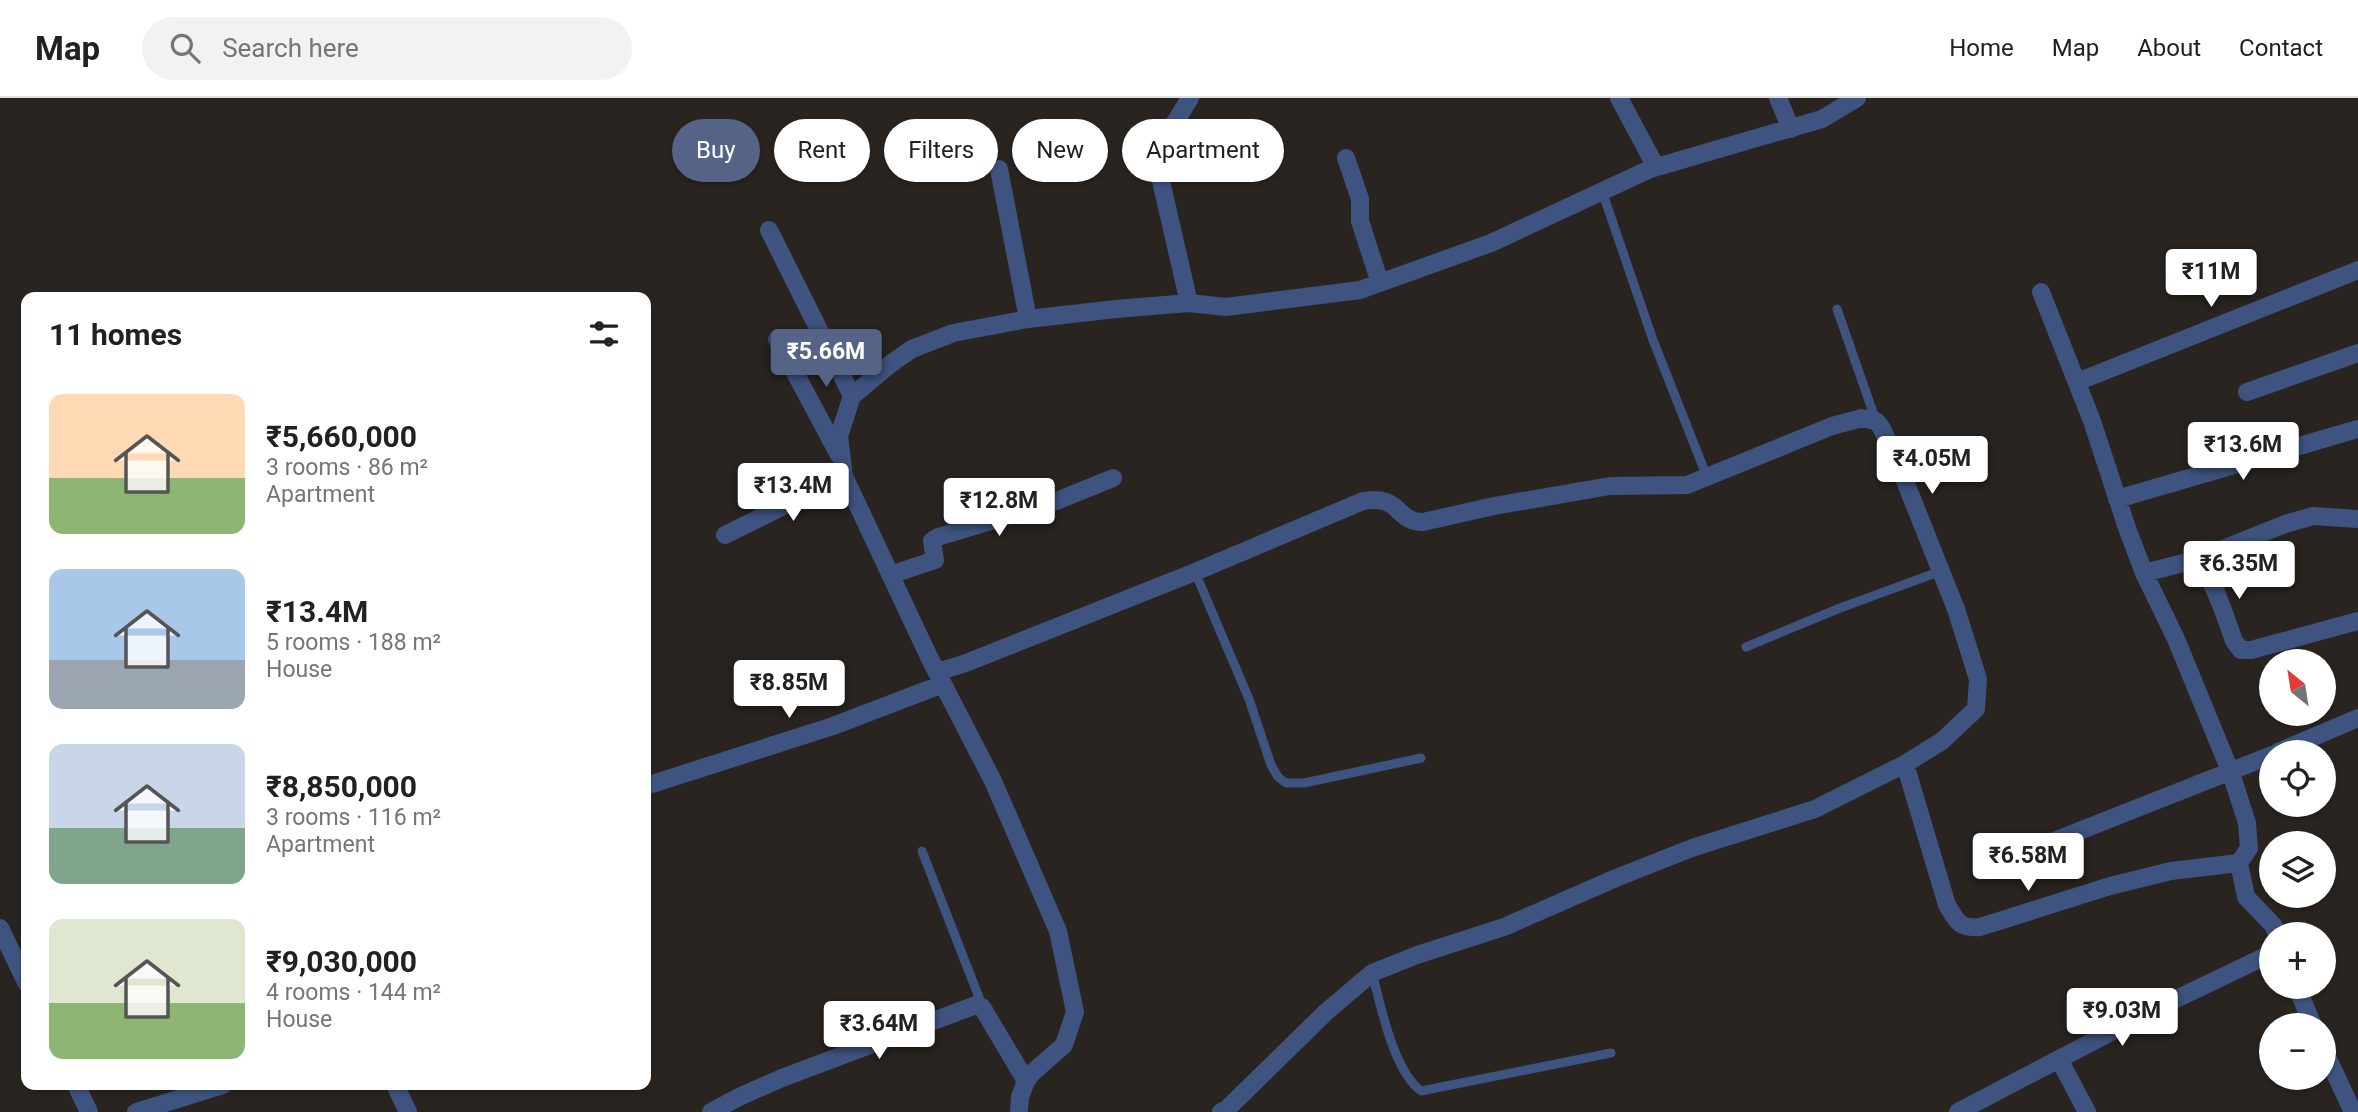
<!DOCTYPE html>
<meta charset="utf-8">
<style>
body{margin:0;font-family:Roboto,sans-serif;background:#f2f2f2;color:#202124;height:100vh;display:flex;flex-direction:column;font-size:26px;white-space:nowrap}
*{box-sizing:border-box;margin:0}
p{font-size:23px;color:#757577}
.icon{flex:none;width:38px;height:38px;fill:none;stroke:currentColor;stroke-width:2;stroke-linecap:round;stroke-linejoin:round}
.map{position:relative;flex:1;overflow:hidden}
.drawer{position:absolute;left:21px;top:194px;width:630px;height:798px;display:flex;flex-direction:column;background:#fff;border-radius:14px;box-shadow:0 2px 5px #0004}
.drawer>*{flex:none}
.hud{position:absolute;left:672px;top:21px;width:665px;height:63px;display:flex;gap:14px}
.needle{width:46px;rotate:330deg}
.fabs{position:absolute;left:2259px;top:551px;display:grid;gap:14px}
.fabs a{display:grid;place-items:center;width:77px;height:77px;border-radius:50%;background:#fff;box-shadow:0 2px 5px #0004;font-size:35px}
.price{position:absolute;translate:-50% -60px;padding:0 16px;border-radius:7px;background:#fff;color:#222;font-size:23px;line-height:46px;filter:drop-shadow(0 2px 4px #0008)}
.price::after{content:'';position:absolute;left:50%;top:42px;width:21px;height:16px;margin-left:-10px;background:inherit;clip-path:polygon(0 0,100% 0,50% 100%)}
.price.selected{background:#556486;color:#fff}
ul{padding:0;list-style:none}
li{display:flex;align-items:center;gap:21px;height:175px;padding:0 28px}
li span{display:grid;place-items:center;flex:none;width:196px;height:140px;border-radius:14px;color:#555}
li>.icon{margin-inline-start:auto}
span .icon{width:84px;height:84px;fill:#fffc;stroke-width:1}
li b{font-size:30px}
h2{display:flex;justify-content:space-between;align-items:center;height:84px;padding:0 28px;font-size:30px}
.chip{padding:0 24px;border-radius:32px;background:#fff;box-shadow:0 2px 5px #0004;font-size:24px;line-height:63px}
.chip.selected{background:#556486;color:#fff}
header{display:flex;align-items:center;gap:42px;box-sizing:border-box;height:98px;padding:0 35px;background:#fff;border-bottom:2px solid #e0e0e0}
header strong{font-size:33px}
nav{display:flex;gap:38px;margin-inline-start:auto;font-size:24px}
.search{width:490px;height:63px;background:#f2f2f2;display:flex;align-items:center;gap:18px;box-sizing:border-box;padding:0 24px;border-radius:38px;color:#757577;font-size:26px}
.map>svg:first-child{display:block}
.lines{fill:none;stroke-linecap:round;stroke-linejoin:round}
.lane{stroke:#3e537f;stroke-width:9}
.street{stroke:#3e537f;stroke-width:18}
</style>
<header>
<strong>Map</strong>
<div class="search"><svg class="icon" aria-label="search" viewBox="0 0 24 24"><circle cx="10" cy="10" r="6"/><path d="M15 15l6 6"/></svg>Search here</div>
<nav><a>Home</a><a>Map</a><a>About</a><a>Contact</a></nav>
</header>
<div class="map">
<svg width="2358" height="1014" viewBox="0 0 2358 1014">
<rect width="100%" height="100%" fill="#292420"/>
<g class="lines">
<!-- lane -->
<path class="lane" d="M1602,93L1653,242L1707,379
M1837,211L1876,323
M1195,474L1249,601L1271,667L1278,679L1286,685H1304L1421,660
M1746,549L1840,510L1941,473
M922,753L982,907
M1372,875C1381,908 1393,972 1421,993L1611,955"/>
<!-- street -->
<path class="street" d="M1619,0L1656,69
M1778,0L1791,31
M1346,60L1360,101V123L1380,185
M999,71L1028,221
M769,132L852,298
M2041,194L2092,323L2127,430L2144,475L2176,541L2231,675L2247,725L2249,750L2239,765L2246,799L2273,827L2277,836
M1189,205L1158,70C1158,45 1178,21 1190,0
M777,241L839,357
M2077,284L2358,172
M2247,294L2358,255
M2117,401L2358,331
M725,437L844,378
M2195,462L2285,426L2313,418L2358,421
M2144,475L2195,462C2211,471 2227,524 2234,543L2241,552H2251L2358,523
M890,477L935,462L932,443L938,439L1054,404L1113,380
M937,574L966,565L1195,474L1363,403C1401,396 1395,424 1423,424L1494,408L1610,388L1687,387L1832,328L1862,320L1876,323L1881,329L1895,358L1956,511L1978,581L1976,611L1942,643L1905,666L1815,711L1692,750L1616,780L1504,829L1417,857L1372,875L1326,914L1227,1011L1221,1014
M2278,654L2358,620
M1905,666L1947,807C1957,823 1959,831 1980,829L2110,788L2171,773L2239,765
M646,688L833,628L943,586
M2003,763L2272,657
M0,830L26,884
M2297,889L2313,928
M2324,952L2353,1014
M2059,961L2087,1014
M76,987L89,1014
M395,987L408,1014
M136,1014L223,987
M711,1014L739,999L782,980L976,907L982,909L1026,983
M1019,1014L1020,999L1026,983L1032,975L1064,947L1075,914L1058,833L993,683L930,561L844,378L839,338L852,298L889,267L912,251L953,235L1028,221L1116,211L1189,205L1226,209L1360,192L1491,145L1650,71L1822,21L1857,0
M1958,1014L2149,914L2272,855"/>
</g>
</svg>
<div class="fabs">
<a><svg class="needle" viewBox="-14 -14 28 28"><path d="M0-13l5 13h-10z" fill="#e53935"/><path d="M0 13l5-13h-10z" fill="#757577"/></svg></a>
<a><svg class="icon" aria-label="locate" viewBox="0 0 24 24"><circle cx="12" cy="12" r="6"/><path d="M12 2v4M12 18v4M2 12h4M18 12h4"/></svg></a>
<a><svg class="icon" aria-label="layers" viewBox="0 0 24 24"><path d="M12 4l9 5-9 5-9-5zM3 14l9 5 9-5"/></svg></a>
<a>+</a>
<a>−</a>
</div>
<b class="price" style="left:2211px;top:211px">₹11M</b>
<b class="price selected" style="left:826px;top:291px">₹5.66M</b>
<b class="price" style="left:2243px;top:384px">₹13.6M</b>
<b class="price" style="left:1932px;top:398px">₹4.05M</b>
<b class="price" style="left:793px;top:425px">₹13.4M</b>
<b class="price" style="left:999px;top:440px">₹12.8M</b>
<b class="price" style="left:2239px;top:503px">₹6.35M</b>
<b class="price" style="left:789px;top:622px">₹8.85M</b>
<b class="price" style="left:2028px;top:795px">₹6.58M</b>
<b class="price" style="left:2122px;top:950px">₹9.03M</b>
<b class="price" style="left:879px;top:963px">₹3.64M</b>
<div class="hud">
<a class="chip selected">Buy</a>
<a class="chip">Rent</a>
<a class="chip">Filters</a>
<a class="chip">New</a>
<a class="chip">Apartment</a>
</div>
<section class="drawer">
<h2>11 homes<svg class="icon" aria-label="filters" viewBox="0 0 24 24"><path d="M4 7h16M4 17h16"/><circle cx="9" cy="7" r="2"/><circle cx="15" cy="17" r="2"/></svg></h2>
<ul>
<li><span style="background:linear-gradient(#ffd9b3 60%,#8fb573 0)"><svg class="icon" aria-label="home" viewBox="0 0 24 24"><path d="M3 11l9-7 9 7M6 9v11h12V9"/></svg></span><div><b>₹5,660,000</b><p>3 rooms · 86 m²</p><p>Apartment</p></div></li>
<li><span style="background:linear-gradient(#a9c7e8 65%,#9aa5b1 0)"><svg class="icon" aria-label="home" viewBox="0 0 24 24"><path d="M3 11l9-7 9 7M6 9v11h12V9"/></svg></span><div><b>₹13.4M</b><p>5 rooms · 188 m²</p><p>House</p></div></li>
<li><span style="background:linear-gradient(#c9d6e8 60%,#7fa58c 0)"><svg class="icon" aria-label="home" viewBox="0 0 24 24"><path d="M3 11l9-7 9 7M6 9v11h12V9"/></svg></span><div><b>₹8,850,000</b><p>3 rooms · 116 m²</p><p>Apartment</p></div></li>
<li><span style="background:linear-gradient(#dfe7d0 60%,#8fb573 0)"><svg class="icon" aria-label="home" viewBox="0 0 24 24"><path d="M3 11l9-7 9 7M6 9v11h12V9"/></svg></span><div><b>₹9,030,000</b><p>4 rooms · 144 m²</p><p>House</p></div></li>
</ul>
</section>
</div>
